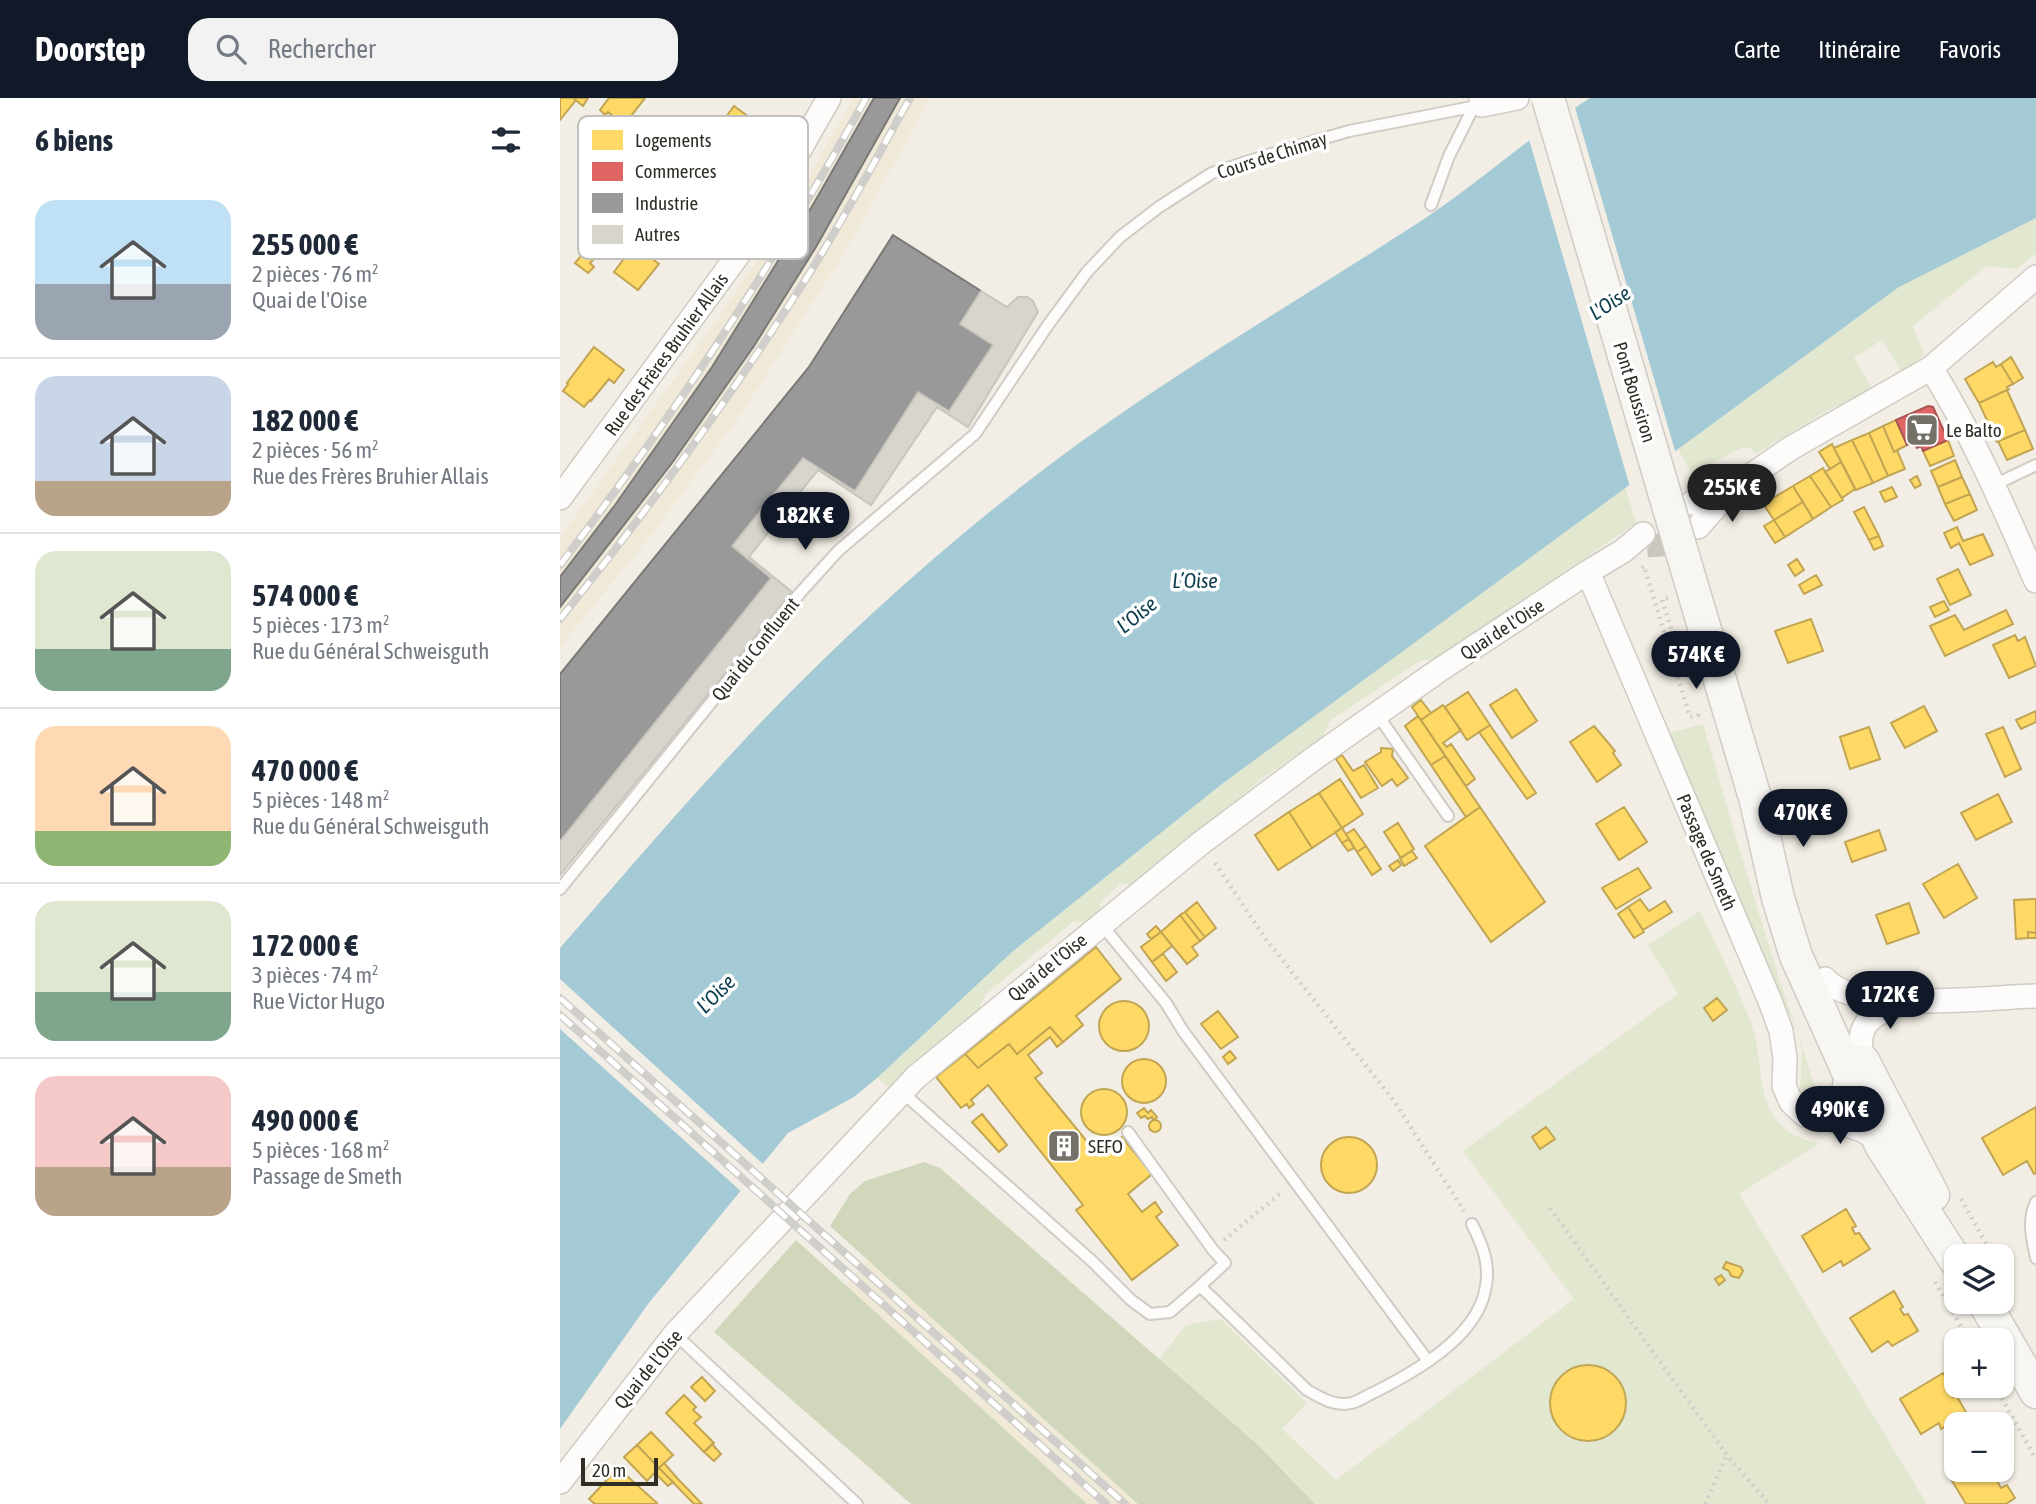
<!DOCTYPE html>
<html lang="fr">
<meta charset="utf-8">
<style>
body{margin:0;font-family:"Asap Condensed",sans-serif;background:#f2f2f3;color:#1f2937;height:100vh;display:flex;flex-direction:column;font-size:26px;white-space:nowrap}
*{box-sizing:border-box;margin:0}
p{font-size:23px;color:#747a83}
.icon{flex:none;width:38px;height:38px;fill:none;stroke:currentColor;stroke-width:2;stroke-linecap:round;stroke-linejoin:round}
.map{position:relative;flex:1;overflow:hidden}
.side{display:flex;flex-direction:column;background:#fff;width:560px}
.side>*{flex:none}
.buttons{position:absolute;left:1384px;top:1146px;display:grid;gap:14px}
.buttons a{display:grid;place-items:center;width:70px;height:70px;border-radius:14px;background:#fff;box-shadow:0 2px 5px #0004;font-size:35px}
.scale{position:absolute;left:21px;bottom:18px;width:77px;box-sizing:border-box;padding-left:7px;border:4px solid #302d26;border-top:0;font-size:19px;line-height:24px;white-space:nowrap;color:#302d26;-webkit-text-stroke:5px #fff;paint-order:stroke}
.price{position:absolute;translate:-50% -60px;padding:0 16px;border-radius:24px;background:#111827;color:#fff;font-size:23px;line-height:46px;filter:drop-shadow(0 2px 4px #0008)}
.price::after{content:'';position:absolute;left:50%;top:42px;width:21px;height:16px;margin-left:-10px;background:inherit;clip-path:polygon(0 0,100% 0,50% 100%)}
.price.active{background:#222;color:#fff}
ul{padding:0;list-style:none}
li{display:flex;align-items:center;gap:21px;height:175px;padding:0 35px}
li+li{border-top:2px solid #e0e1e3}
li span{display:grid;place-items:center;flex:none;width:196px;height:140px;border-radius:21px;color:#555}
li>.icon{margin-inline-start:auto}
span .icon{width:84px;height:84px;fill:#fffc;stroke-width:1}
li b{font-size:30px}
h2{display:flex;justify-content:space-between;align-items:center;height:84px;padding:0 35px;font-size:30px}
header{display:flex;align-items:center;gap:42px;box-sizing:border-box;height:98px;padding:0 35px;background:#111827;color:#fff}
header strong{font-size:33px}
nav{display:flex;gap:38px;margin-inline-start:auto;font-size:24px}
.search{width:490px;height:63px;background:#f2f2f3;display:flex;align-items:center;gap:18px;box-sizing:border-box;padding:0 24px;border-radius:21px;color:#747a83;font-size:26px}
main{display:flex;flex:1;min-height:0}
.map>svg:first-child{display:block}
.built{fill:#f0e9d7}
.green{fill:#e2e7cf}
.forest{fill:#d0d7ba}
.water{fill:#a4cad6}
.pier{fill:#f2eee5}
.homes{fill:#ffd966;stroke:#c1a553;stroke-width:2}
.shops{fill:#e06666;stroke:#ab5553;stroke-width:2}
.industry{fill:#999;stroke:#7a7976;stroke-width:2}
.building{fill:#d8d5cd;stroke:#c8c5bd;stroke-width:2}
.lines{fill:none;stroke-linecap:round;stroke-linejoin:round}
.street-tunnel{stroke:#cbc7bf;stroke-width:23;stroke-dasharray:23 11;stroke-linecap:butt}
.lane-casing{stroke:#cfccc5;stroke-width:14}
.street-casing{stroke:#cfccc5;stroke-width:26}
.secondary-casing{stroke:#cfccc5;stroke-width:35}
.path{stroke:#cfcecb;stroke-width:4.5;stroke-dasharray:2 5;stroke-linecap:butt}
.lane{stroke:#fdfcfb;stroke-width:10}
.street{stroke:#fdfcfb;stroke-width:23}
.secondary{stroke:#f8f6f2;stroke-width:32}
.rail-casing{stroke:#cfcecb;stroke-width:8}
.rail{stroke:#fff;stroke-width:5;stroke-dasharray:16;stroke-linecap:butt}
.secondary-bridge-casing{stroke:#cfccc5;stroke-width:35;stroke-linecap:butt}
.secondary-bridge{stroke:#f8f6f2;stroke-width:32}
.labels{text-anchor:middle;stroke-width:7;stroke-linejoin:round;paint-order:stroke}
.street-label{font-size:19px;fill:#302d26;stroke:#fff}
.poi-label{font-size:19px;fill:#302d26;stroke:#fff;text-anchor:start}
.water-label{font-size:21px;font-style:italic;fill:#0c3d4e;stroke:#fff}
.key{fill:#fff;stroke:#c1c0be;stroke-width:2}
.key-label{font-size:19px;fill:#302d26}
</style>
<header>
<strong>Doorstep</strong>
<div class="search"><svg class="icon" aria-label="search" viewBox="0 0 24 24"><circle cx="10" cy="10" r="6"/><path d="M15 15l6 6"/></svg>Rechercher</div>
<nav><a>Carte</a><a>Itinéraire</a><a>Favoris</a></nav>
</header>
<main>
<section class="side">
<h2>6 biens<svg class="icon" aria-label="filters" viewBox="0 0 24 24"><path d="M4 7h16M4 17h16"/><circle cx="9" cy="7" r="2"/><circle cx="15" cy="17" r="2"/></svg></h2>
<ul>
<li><span style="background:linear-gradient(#bfe0f5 60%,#9aa5b1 0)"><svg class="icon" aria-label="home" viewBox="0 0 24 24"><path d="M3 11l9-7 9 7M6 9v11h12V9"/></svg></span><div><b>255 000 €</b><p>2 pièces · 76 m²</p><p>Quai de l'Oise</p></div></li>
<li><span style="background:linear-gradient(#c9d6e8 75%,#b9a48a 0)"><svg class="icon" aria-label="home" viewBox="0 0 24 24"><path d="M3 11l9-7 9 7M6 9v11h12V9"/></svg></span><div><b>182 000 €</b><p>2 pièces · 56 m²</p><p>Rue des Frères Bruhier Allais</p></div></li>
<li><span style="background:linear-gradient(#dfe7d0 70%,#7fa58c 0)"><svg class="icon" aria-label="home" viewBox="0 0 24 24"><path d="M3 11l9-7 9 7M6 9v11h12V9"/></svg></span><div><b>574 000 €</b><p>5 pièces · 173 m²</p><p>Rue du Général Schweisguth</p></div></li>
<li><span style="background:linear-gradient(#ffd9b3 75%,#8fb573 0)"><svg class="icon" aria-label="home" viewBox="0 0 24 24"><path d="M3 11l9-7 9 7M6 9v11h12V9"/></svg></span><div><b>470 000 €</b><p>5 pièces · 148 m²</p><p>Rue du Général Schweisguth</p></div></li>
<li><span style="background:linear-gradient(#dfe7d0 65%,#7fa58c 0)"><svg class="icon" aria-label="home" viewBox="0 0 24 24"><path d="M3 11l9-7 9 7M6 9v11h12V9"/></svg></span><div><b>172 000 €</b><p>3 pièces · 74 m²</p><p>Rue Victor Hugo</p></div></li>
<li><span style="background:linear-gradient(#f6c9c9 65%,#b9a48a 0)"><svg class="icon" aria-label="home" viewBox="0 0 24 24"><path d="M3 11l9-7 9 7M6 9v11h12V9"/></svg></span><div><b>490 000 €</b><p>5 pièces · 168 m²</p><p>Passage de Smeth</p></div></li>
</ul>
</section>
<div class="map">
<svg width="1476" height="1406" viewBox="0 0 1476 1406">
<rect width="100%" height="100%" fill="#f2eee5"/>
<!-- built -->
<path class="built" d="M293,0H370L284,155L179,319L92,436L0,549V440L166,209L239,97Z
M307,1162L388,1235L578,1406H527L418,1309L285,1187Z"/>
<!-- green -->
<path class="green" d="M1476,120V155L1457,171L1427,168L1353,228L1364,257L1342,274L1322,242L1294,260L1313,292L1270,311L1195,356L1191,350H1181L1132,376L1118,351L1339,189Z
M1065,389L1076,425L875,562H861L770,623L763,638L707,677L570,787L561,785L540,805V813L522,825L514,823L425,897L418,913L330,990L317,980L452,854L662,686Z
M1143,626C1167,710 1192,794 1218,877C1232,920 1248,961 1259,1005L1243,998L1240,992L1242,953L1238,936L1198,846L1109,635Z
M1140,813C1158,852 1179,891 1193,931C1202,959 1197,995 1215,1020C1227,1036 1241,1042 1260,1045L1179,1096L1367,1406H755L698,1347L599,1261L626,1227L661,1221L747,1305L722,1331L776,1382L1014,1201L903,1053L1118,896L1088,847Z"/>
<!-- forest -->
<path class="forest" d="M364,1064L380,1070L698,1347L755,1406H578L270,1128L290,1096L305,1083Z
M236,1142L527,1406H351L154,1234Z"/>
<!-- water -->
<path class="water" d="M1030,0H1476V120L1339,189L662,686L452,854L317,980L294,999L228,1035L88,1206L0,1331V850C62,779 123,707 188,638C273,548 365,464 462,388C588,289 727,210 861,123C920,84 971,37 1030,0Z"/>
<!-- pier -->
<path class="pier" d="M1014,6L1116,356L1070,389L968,38Z
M0,881L205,1068L183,1095L0,931Z"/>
<!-- homes -->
<path class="homes" d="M0,0H13L16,2L0,22Z
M13,0H28L23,8Z
M49,0H85L64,27L48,14L45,17L40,12Z
M174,8L200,27L176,60L150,41Z
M42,133L54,143L42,157L40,155L30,165L34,169L28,175L15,165Z
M74,147L99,166L78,192L54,174Z
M34,249L64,272L54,285L49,281L31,303L30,302L24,309L3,293L8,286L7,285Z
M1451,259L1463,280L1453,286L1441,266Z
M1433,264L1436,269L1441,266L1453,286L1447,289L1449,291L1419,305L1405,281Z
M1447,292L1465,332L1437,344L1419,305Z
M1336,322L1347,347L1334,354L1323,328Z
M1323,328L1334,354L1337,352L1345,371L1328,378L1309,335Z
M1465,332L1473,351L1447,362L1438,343Z
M1309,335L1328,378L1313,385L1292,342Z
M1292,342L1313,385L1296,392L1274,350Z
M1388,342L1394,358L1370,368L1363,353Z
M1272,346L1281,364L1270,371L1259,354Z
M1395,362L1402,379L1378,389L1371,373Z
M1281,364L1295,391L1282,400L1265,374Z
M1263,370L1283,402L1271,409L1250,378Z
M1250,378L1271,409L1253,421L1233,388Z
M1357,378L1361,387L1355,390L1350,382Z
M1402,379L1410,396L1385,406L1378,389Z
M1233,388L1243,404L1214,422L1203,406Z
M1332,389L1337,399L1325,404L1320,394Z
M1410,396L1417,412L1394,423L1385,406Z
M1243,404L1253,421L1225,439L1214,422Z
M1304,409L1319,438L1309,442L1294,414Z
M1214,422L1225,439L1215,445L1204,428Z
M1397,429L1403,443L1423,436L1433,457L1410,467L1399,445L1391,450L1384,435Z
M1319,438L1323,448L1314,452L1309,442Z
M1237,461L1244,472L1235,478L1228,467Z
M1398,471L1411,497L1390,507L1377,481Z
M1256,477L1262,487L1244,496L1239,487Z
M1384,503L1389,512L1375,519L1370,509Z
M1446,512L1453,526L1385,558L1370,528L1395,517L1404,532Z
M1251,521L1263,553L1228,565L1215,533Z
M1455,537L1458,543L1465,539L1476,568L1449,580L1433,547Z
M956,591L977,623L952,640L930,607Z
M908,594L930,627L907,642L885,609Z
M861,602L871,615L861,622L852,609Z
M883,607L901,632L883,645L887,649L891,646L915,681L906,688L861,622Z
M1364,608L1377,633L1345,650L1331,625Z
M1476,613V624L1461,631L1456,622Z
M858,618L885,658L871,667L845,628Z
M930,627L976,695L967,701L919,634Z
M1034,628L1055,653L1053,655L1061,667L1037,684L1010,644Z
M1309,629L1320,661L1290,671L1280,639Z
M1443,629L1461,671L1445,679L1426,636Z
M821,650L833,651L832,658L848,680L837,688L832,681L822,688L805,664L821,654Z
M782,657L793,673L804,667L818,690L801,700L776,661Z
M885,658L920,709L906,719L871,667Z
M780,681L803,716L782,730L759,695Z
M759,695L782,730L752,750L729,714Z
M1438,696L1452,724L1416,742L1401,715Z
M920,709L985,804L931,844L865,748Z
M1064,709L1087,744L1059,762L1036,726Z
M729,714L752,750L718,772L695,737Z
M838,725L854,751L841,760L824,734Z
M782,730L789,741L782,745L775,734Z
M794,731L806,748L797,754L786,736Z
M1319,732L1326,752L1292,764L1285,744Z
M789,741L794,750L788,753L782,745Z
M806,748L821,771L812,777L797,754Z
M852,753L857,760L844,768L840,760Z
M838,762L841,767L833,773L829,768Z
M1398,766L1417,800L1384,820L1363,786Z
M1078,770L1091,790L1056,811L1042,790Z
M1080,801L1089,813L1105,803L1112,814L1083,832L1068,809Z
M1476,801V835L1468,834V840L1456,841L1454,802Z
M637,804L656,830L645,839L625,814Z
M1349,805L1359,835L1327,846L1316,817Z
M1068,809L1084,834L1074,840L1058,816Z
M625,814L645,839L640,843L620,817Z
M620,817L640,843L632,849L638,857L627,866L601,834Z
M596,828L601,834L591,841L587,836Z
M601,834L612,848L592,864L581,849Z
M1468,834L1476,835V840H1468Z
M536,849L561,881L516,918L523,927L503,944L490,929L457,956L449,946L418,970L405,956Z
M603,856L617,874L606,883L592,864Z
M1157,900L1167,912L1153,923L1144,910Z
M539 928a25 25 0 1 1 50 0a25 25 0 1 1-50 0Z
M658,913L678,939L661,951L641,926Z
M490,929L503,944L497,949L490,939L468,957L482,975L475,980L538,1057L562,1039L592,1076L568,1096L582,1114L595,1104L602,1114L596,1119L618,1147L572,1182L516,1112L523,1107L428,987L411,1002L414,1006L409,1010L407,1006L401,1010L376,979L405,956L418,970L449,946L457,956Z
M670,953L676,960L668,966L663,959Z
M562 983a22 22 0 1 1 44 0a22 22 0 1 1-44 0Z
M521 1014a23 23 0 1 1 46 0a23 23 0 1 1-46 0Z
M1476,1009V1075L1474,1076L1467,1063L1443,1077L1422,1040Z
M584,1010L588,1015L591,1012L597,1019L593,1022L592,1019L588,1021L585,1018L581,1020L577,1015Z
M422,1016L447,1047L439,1054L412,1024Z
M589 1028a6 6 0 1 1 12 0a6 6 0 1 1-12 0Z
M986,1029L995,1041L980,1051L972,1039Z
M761 1067a28 28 0 1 1 56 0a28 28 0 1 1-56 0Z
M1286,1111L1296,1128L1292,1130L1295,1136L1299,1135L1310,1151L1283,1168L1281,1163L1263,1174L1242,1138Z
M1166,1164L1181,1169L1183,1173L1179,1180L1171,1178L1169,1173L1163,1170Z
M1161,1177L1165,1182L1159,1187L1155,1181Z
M1334,1193L1343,1209L1340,1211L1344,1217L1348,1216L1358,1233L1332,1248L1328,1243L1312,1254L1290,1220Z
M990 1305a38 38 0 1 1 76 0a38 38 0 1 1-76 0Z
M1383,1275L1392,1290L1390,1292L1393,1299L1396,1297L1407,1316L1381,1331L1379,1325L1361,1336L1340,1301Z
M142,1279L155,1293L145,1303L131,1289Z
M124,1297L136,1309L133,1312L141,1319L134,1325L154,1345L144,1354L106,1315Z
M91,1334L113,1357L99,1370L77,1347Z
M152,1346L161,1356L154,1363L144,1354Z
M77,1347L99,1370L87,1383L64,1359Z
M104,1365L117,1380L142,1406H134L99,1370Z
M58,1370L97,1405L96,1406H35L29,1401Z
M99,1370L113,1384L108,1388L95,1375Z
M1405,1372H1438L1443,1380L1437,1383L1441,1390L1447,1387L1455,1400L1446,1406H1406L1391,1381Z"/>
<!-- shops -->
<path class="shops" d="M1368,308L1373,309L1388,342L1363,353L1361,348L1357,350L1354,344L1347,347L1336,322Z"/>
<!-- industry -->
<path class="industry" d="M314,0H340L256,149L194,248L112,365L0,509V479L55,407L152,269L254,105Z
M333,137L421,193L400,226L433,247L389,313L358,294L295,393L243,360L172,448L211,480L0,743V576L249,269Z"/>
<!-- building -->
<path class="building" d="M421,193L447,209L458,199H467L473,203L478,214L408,329L377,309L311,407L258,372L232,404L234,415L231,420L226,425L215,426L189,459L232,494L0,777V743L211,480L172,448L243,360L295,393L358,294L389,313L433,247L400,226Z"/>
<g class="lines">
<!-- street-tunnel -->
<path class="street-tunnel" d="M1087,448L1114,446L1130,437"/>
<defs>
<path id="lane" d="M871,107L889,58L914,8
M1434,387L1476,367
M817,616L888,718
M0,791L240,495L278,453L415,336L488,227L527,174L560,139L599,109L652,75L724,52L789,33L922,7
M541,826L606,905L623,933L868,1263
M342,994L533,1164L571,1202L590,1216L610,1214L640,1188L747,1292C761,1300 775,1309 792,1305C800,1303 809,1296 817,1293C856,1273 915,1240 925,1193C931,1168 923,1148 912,1126
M568,1034L653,1152L665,1165L640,1188
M1476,1104C1467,1122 1472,1140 1476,1160
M115,1236L297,1406"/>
<path id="street" d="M921,0L922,7L957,0
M1371,270C1413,337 1444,410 1476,483
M0,400L186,146L269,0
M1132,405L1159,398L1171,391L1231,350L1371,270L1476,179
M1138,429L1169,394
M1028,474L1210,903L1221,933L1225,960L1224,988L1231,1004L1245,1017L1264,1019L1302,1032L1314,1039L1319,1045
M1265,881C1293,916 1431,899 1476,898
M1303,964C1294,926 1310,916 1344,905
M1264,1019L1282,1001L1287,974
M0,1384L115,1236L356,979L641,745L753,661L878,573L1028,474L1063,453L1083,436"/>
<path id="secondary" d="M1126,468L1196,703L1218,800L1236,858L1321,1047L1396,1163
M1303,963L1373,1097
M1424,1204L1476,1294"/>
</defs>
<!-- lane casing -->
<use href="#lane" class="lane-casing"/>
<!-- street casing -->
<use href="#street" class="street-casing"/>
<!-- secondary casing -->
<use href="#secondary" class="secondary-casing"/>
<!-- path -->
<path class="path" d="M1082,470L1084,468L1130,619L1138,617L1137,613
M1108,500L1102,501L1126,578
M655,765L705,840L834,1003L904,1113
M1401,1101L1433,1158
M990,1110L1167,1357L1209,1406
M664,1142L722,1094
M1442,1174L1450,1188
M1375,1184L1409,1242
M1435,1288L1476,1361
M1145,1406L1167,1357"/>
<!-- lane -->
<use href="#lane" class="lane"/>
<!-- street -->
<use href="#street" class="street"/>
<!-- secondary -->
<use href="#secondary" class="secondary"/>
<defs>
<path id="rail" d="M0,467C113,319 216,163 306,0
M0,521C89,411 173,296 249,176C285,119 317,59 350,0
M0,900L565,1406
M0,917L546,1406"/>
</defs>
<!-- rail casing -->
<use href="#rail" class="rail-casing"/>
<!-- rail -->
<use href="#rail" class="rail"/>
<defs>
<path id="secondary-bridge" d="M988,0L1126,468"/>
</defs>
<!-- secondary-bridge casing -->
<use href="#secondary-bridge" class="secondary-bridge-casing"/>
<!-- secondary-bridge -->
<use href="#secondary-bridge" class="secondary-bridge"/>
</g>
<!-- icons -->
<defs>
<symbol id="supermarket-square" viewBox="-11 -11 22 22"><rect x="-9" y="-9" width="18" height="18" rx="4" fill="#747169" stroke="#fff"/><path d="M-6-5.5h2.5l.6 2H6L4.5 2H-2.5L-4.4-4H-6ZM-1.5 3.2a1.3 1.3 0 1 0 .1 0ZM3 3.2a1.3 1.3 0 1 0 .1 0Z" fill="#fff"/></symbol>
<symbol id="building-square" viewBox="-11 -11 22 22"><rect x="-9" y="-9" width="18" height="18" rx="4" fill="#747169" stroke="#fff"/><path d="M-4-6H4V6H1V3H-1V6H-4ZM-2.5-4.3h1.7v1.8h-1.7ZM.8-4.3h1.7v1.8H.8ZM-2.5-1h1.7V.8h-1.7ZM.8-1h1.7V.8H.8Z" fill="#fff"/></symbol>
</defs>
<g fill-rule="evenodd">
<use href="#supermarket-square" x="1343" y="313" width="38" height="38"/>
<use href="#building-square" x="485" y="1029" width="38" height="38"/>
</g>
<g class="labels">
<!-- street labels -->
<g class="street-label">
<text transform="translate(712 57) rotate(-18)" y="7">Cours de Chimay</text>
<text transform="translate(106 256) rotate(-54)" y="7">Rue des Frères Bruhier Allais</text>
<text transform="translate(1075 294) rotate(73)" y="7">Pont Boussiron</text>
<text transform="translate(942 531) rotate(-33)" y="7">Quai de l'Oise</text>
<text transform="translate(195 551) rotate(-51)" y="7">Quai du Confluent</text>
<text transform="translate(1147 754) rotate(67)" y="7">Passage de Smeth</text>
<text transform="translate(487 869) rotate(-39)" y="7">Quai de l'Oise</text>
<text transform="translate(88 1271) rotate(-51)" y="7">Quai de l'Oise</text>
</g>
<!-- poi labels -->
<g class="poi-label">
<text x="1386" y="339">Le Balto</text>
<text x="528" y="1055">SEFO</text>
</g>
<!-- water labels -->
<g class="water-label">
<text transform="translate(1050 205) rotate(-33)" y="7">L'Oise</text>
<text x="635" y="490">L’Oise</text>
<text transform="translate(577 517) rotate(-39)" y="7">L'Oise</text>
<text transform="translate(156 896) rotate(-45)" y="7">L'Oise</text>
</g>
</g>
<!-- legend -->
<rect x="18" y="18" width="230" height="143" rx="10" class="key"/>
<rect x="32" y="32" width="31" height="20" fill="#ffd966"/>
<rect x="32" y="64" width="31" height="19" fill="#e06666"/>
<rect x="32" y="95" width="31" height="20" fill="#999"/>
<rect x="32" y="127" width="31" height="19" fill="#d8d5cd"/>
<g class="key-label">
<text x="75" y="49">Logements</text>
<text x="75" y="80">Commerces</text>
<text x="75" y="112">Industrie</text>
<text x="75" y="143">Autres</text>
</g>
</svg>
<div class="buttons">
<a><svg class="icon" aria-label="layers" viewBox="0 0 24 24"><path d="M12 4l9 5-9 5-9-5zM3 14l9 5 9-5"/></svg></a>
<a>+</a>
<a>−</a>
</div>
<div class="scale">20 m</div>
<b class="price active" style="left:1172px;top:426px">255K €</b>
<b class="price" style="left:245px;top:454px">182K €</b>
<b class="price" style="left:1136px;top:593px">574K €</b>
<b class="price" style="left:1243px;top:751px">470K €</b>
<b class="price" style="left:1330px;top:933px">172K €</b>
<b class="price" style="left:1280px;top:1048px">490K €</b>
</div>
</main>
